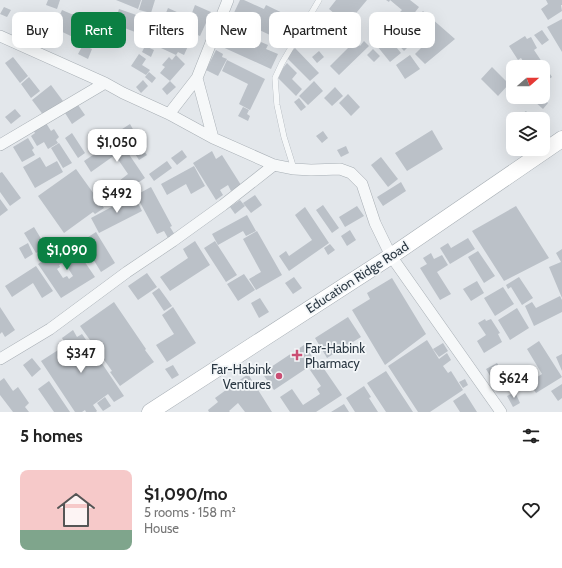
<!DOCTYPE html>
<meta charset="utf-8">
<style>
body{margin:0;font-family:Cabin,sans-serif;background:#f2f2f2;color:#222;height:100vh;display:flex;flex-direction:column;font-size:15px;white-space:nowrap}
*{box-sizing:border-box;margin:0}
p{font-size:13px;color:#767676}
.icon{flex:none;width:22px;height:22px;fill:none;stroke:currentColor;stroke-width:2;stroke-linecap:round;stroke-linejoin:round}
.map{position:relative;height:412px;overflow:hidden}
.sheet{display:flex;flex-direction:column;background:#fff;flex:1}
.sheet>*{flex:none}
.banner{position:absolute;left:12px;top:12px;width:538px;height:36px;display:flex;gap:8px}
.needle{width:26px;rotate:70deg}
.tools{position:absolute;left:506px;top:60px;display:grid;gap:8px}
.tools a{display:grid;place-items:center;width:44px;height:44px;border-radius:8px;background:#fff;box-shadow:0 4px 16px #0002;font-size:20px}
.price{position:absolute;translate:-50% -34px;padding:0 9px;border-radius:8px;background:#fff;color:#222;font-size:13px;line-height:26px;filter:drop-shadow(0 1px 2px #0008)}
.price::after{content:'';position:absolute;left:50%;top:24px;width:12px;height:9px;margin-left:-6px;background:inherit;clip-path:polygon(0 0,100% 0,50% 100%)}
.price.active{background:#0b8043;color:#fff}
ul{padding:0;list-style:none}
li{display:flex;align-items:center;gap:12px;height:100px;padding:0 20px}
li+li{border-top:1px solid #e0e0e0}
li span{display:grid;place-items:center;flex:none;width:112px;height:80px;border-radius:8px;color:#555}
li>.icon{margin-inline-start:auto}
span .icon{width:48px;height:48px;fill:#fffc;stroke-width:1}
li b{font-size:17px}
h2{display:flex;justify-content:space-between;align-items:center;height:48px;padding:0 20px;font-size:17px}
.pill{padding:0 14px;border-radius:8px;background:#fff;box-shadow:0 4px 16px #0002;font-size:14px;line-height:36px}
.pill.active{background:#0b8043;color:#fff}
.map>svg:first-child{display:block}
.building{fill:#bbc1c8;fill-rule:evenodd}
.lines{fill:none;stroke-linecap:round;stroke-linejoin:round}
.lane-casing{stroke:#a8afb5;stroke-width:6}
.street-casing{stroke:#a8afb5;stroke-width:12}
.secondary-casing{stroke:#a8afb5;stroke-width:17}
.lane{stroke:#f6f8f9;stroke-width:5.5}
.street{stroke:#f6f8f9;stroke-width:11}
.secondary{stroke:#fff;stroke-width:16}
.poi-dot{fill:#ca4e74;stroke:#f3f6f8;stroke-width:1.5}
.labels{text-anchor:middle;stroke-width:3.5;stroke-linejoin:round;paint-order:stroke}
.street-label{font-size:13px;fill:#2b3843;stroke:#f3f6f8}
.poi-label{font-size:13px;fill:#2b3843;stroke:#f3f6f8;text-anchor:start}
</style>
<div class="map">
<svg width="562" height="412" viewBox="0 0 562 412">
<rect width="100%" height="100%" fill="#e3e7eb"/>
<!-- building -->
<path class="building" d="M48,0H60L57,9L46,5Z
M116,0H141L138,9Z
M142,0H155L151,13L139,10Z
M240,0H244L264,9L266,5L297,20L295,24H296L287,43L232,17Z
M336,0H367L347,24L329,9Z
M386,0H410L419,7L406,24L396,16L402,10L390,0L389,2Z
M546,0H562V5H561L562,11L548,20L541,9L548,4Z
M195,5L211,12L200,36L163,20L168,8L190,18Z
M4,7L11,10L7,17L0,14Z
M119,9L148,19L143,35L114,24Z
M62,10L83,19L81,22L101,31L94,47L54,28Z
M423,11L455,39L425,64L415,54L431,38L424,31L404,51L394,40Z
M21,13L27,16L28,13L33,16L28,27L16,22Z
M326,13L331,18L325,24L320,19Z
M230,17L245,24V25L249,27L245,35L268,45L266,49L278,54L271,69L218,45Z
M33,19L41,23L36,33L28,28Z
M562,19V52L547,27Z
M155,27L176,36L175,37L189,44L184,55L178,52L176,55L148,42Z
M542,30L549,40L542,45L534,35Z
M525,36L527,39L531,37L537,48L534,50L552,77L543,83V67H527L521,58L518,60L509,46Z
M388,37L401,53L390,62L377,46Z
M364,41L369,46L339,75L330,66L351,45L354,48L358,44L360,46Z
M83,45L92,49L88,59L78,54Z
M145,46L154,50L151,57L142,52Z
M295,48L319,73L310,81L286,57Z
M373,49L380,56L374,62L367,55Z
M216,50L223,54L222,57L227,59L218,76L206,70Z
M319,51L324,57L317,63L312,57Z
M139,54L146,59L142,65L150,70L146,75L131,66Z
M176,55L185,64L170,81L160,73L165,67L162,65L169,57L172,60Z
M410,55L420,69L405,79L396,65Z
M13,57L28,76L20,83L5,63Z
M227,60L265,79L250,110L239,104L248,84L222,71Z
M287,63L297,73L292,79L302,89L296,96L278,78L283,68Z
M492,67L509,84L498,96L481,79Z
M149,72L156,78L152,83L145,77Z
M29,77L40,91L31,98L21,84Z
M143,80L148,86L141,93L136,87Z
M170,81L176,87L167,95L162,89Z
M314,81L323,91L308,105L299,96Z
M51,85L63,101L44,116L32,100Z
M335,87L343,96L332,106L324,98Z
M348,94L360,107L351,116L339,103Z
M537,97H542L548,103L543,109L534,101Z
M299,98L306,107L301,111L294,102Z
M78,105L85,115L72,124L65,113Z
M243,107L249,110L247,114L250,116L248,121L238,116Z
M15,109L21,116L11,124L5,117Z
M526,111L532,119H522L519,116Z
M46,123L51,131L54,129L59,137L56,140L58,143L48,149L44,142L37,146L31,136L35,133L33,130Z
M130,124L134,131L124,138L119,131Z
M432,130L443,149L407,171L395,153Z
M323,131L328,138L322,143L316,136Z
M72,133L85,153L78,158L65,138Z
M28,138L34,148L32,150L35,155L22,162L13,147Z
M118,138L145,178L126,191L119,181L128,174L115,155L91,172L84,161Z
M59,143L72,163L63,168L51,148Z
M139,144L147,155L139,160L132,149Z
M346,146L349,153L341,157L337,150Z
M182,150L187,157L177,165L171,158Z
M212,151L216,159L222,155L241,185L231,191L228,185L220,190L223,195L216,200L193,163Z
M40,157L46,167L57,161L63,172L35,188L23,167Z
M381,157L398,179L388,187L371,165Z
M167,161L172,168L154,181L149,174Z
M194,166L205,186L191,194L186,184L167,195L161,184Z
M76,169L104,208L95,214L93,212L64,233L38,196Z
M2,172L21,198L10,206L0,192V173Z
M401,182L406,191L383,206L377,197Z
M151,187L172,226L170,227L175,235L168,238L164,231L157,234L136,195Z
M134,195L142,211L99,233L91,218Z
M255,195L262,205L251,213L243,203Z
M0,199L8,210L0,216Z
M240,200L245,206L235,214L230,207Z
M323,205L339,228L332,233L316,210Z
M357,206L364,216L345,227L339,217Z
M516,206L549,258L504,281L472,231Z
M305,207L329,243L289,271L279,256L286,251L289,256L312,240L295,215Z
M247,215L256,231L246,236L243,231L218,245L212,234Z
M34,227L46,247L36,253L24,233Z
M350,230L356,240L347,246L341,236Z
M257,231L282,275L256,290L249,279L261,272L243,239Z
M96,232L115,263L101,272L82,241Z
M468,238L475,249L450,264L440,248L448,243L451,248Z
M195,241L210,265L170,291L160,277L188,258L183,249Z
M215,241L237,275L226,282L204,248Z
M28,243L33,254L25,259L19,248Z
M72,243L95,277L61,298L38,264L52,255V256ZM64,262L73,276L69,279L67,276L63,278L57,269L60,267L59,265Z
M330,244L335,250L328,255L324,248Z
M562,249V298L549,267L561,262L556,253Z
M478,251L495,276L484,283L468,257Z
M431,253L434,259L442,255L448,265L437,272L451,294L440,300L420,268L427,264L423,258Z
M36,266L53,291L42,298L33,283L12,297L5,286Z
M147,273L157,287L138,300L128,286Z
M244,274L255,290L238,301L227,284Z
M294,277L302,288L293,294L285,283Z
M519,277L533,298L522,305L511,287L508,289L506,285Z
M392,278L426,334L385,365L352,310L370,299L367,293Z
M477,281L484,293L471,301L463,289Z
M503,287L514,304L495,316L484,298Z
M159,288L172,306L164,311L152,293Z
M560,296L562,300V312L534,326L525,306L532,302L536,308Z
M260,298L269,312L259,318L251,303Z
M114,302L146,349L145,350L154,362L120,386L110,372L112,371L80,326Z
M0,307L15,330L5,337L2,332L0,334Z
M173,307L196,343L167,362L156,345L174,334L162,315Z
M517,308L529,328L510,340L498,320Z
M348,317L361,337L327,358L315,338Z
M485,319L486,321L491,319L500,333L498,334L502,342L484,353L477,341L486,335L478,323Z
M73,330L77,337L82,334L124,396L114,402L108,394L93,405L97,411L96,412H86L85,410L82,412H75L41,361L66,345L62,338Z
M427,340L439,359L447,353L451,360L443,366L448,373L451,371L463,390L430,412H418L388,366Z
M539,341L562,377L536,393L529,382L542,374L527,349Z
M443,343L448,351L439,357L433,349Z
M304,345L316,362L274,390L262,373Z
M562,354V371L556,357Z
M32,358L41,369L32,377L23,365Z
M320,363L342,395L316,412H290L280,397L292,389L303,405L320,394L317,389L321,386L310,370Z
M497,363L506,378L495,384L486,369Z
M173,365L179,375L172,379L165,369Z
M386,371L413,412H386L367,383Z
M248,374L272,412H245L238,403L229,411L230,412H209L208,410L218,402L215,398Z
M4,378L13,391L18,387L29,403L25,407L29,412H13L0,395V381Z
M465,379L468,385L463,388L459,382Z
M49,381L70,412H54L38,389Z
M562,384V398L558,401L551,391Z
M364,386L371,397L369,398L378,412H355L346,398Z
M515,392L520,403L513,407L507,396Z
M465,393L477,412H460L453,401Z
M105,397L111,406L103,411L97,403Z
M344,404L349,412H331Z"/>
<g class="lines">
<defs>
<path id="lane" d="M294,169L284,137L277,105L275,78L282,63L319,0"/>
<path id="street" d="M0,36L105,83L123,93L169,114L213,138L274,165L294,169L311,170L340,169L351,173L362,184L375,223L391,256L501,412
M197,78L213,138
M169,114L197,78L228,0
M0,145L105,83
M0,359L50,329L127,272L173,241L223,205L274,165"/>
<path id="secondary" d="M150,412L391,256L562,139"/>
</defs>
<!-- lane casing -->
<use href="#lane" class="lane-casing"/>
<!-- street casing -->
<use href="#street" class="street-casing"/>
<!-- secondary casing -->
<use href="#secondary" class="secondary-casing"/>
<!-- lane -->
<use href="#lane" class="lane"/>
<!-- street -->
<use href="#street" class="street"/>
<!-- secondary -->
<use href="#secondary" class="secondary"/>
</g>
<!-- markers -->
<g class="poi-dot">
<path d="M295 349h4v4h4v4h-4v4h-4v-4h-4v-4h4z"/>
<circle cx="279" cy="376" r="4"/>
</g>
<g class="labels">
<!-- street labels -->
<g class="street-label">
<text transform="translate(357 277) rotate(-33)" y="5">Education Ridge Road</text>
</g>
<!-- poi labels -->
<g class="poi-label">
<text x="305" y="353">Far-Habink<tspan x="305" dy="15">Pharmacy</tspan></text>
<text x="271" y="374" text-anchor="end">Far-Habink<tspan x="271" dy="15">Ventures</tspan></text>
</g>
</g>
</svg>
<div class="tools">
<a><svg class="needle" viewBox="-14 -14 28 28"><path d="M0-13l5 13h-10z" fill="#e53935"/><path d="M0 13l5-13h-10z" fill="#767676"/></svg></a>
<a><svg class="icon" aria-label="layers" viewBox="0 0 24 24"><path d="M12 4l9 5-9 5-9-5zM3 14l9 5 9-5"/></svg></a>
</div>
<b class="price" style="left:117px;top:163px">$1,050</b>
<b class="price" style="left:117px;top:214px">$492</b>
<b class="price active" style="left:67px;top:271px">$1,090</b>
<b class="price" style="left:81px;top:374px">$347</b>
<b class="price" style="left:514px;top:399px">$624</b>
<div class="banner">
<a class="pill">Buy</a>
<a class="pill active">Rent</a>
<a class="pill">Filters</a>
<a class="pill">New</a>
<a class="pill">Apartment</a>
<a class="pill">House</a>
</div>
</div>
<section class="sheet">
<h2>5 homes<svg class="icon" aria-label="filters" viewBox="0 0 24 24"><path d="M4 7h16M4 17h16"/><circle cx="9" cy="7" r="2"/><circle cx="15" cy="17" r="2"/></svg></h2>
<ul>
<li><span style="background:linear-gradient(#f6c9c9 75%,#7fa58c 0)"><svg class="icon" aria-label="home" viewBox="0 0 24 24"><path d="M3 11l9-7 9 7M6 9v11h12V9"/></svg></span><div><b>$1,090/mo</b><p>5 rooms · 158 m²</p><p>House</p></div><svg class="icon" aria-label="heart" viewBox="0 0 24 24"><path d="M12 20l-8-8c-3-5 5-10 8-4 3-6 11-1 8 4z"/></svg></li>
</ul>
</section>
